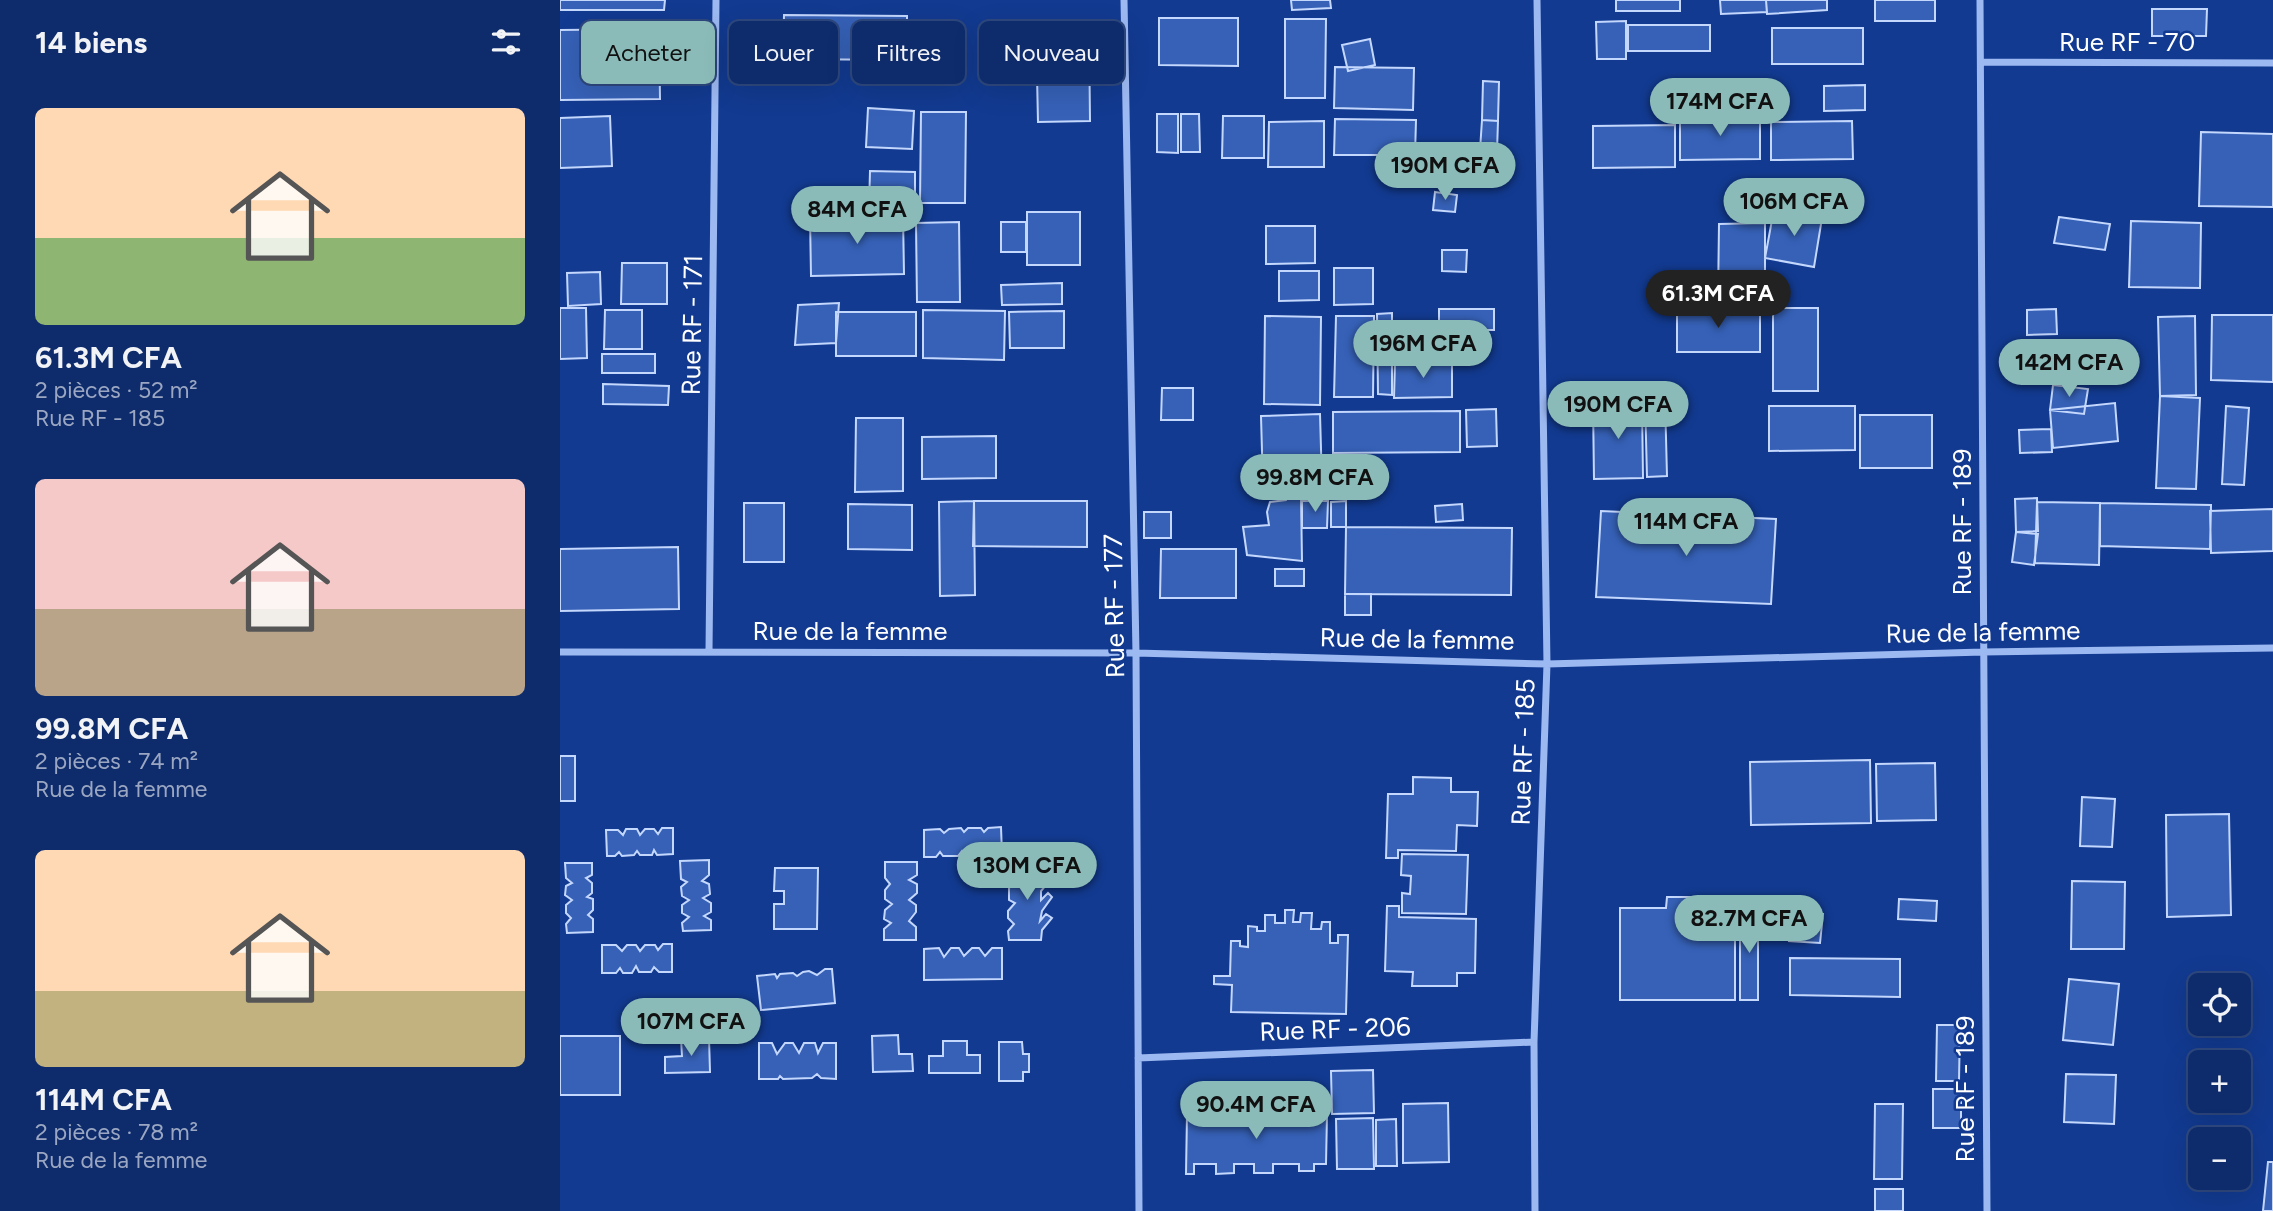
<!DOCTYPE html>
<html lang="fr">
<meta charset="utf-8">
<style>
body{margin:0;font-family:Figtree,sans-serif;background:#173472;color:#f1f3f6;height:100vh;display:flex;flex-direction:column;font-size:26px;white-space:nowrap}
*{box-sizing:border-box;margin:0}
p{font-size:23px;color:#9ba7c2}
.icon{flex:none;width:38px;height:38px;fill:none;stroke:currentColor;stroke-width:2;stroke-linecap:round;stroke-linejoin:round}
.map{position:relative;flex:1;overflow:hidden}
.drawer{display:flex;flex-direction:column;background:#0e2c6c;width:560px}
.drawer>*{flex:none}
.hud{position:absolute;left:21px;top:21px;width:665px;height:63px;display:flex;gap:14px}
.controls{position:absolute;left:1628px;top:973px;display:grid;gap:14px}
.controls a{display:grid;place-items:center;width:63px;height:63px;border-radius:10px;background:#0e2c6c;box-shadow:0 7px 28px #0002,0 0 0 2px #2e487f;font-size:35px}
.price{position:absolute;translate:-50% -60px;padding:0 16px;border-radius:24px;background:#8bbbb9;color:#111;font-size:23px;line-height:46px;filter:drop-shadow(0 2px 4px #0008)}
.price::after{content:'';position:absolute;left:50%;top:42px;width:21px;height:16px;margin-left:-10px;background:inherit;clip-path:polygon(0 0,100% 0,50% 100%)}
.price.selected{background:#222;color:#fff}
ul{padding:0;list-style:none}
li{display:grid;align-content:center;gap:14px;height:371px;padding:0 35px}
li span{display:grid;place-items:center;height:217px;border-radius:10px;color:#555}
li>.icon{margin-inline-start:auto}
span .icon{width:126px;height:126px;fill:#fffc;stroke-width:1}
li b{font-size:30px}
h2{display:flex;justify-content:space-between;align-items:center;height:84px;padding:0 35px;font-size:30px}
.chip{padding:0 24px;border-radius:10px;background:#0e2c6c;box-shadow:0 7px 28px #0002,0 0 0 2px #2e487f;font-size:24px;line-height:63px}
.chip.selected{background:#8bbbb9;color:#111}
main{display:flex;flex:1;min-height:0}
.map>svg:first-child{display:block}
.building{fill:#3661b7;stroke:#c4d7fd;stroke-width:2}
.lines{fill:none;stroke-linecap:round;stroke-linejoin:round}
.minor{stroke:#9db9f2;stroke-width:7}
.labels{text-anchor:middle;stroke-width:5;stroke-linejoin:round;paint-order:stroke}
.street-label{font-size:26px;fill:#fff;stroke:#123a90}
</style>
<main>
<section class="drawer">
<h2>14 biens<svg class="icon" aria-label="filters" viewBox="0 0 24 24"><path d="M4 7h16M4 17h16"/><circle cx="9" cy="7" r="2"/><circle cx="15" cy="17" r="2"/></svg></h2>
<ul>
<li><span style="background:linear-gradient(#ffd9b3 60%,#8fb573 0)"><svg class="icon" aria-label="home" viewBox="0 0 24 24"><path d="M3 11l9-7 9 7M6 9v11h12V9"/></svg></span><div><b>61.3M CFA</b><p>2 pièces · 52 m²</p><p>Rue RF - 185</p></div></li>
<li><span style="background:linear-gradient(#f6c9c9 60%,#b9a48a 0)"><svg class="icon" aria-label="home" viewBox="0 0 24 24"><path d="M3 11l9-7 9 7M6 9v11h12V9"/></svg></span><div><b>99.8M CFA</b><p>2 pièces · 74 m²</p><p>Rue de la femme</p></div></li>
<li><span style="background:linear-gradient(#ffd9b3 65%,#c2b280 0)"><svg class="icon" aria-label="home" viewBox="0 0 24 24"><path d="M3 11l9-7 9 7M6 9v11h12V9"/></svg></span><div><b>114M CFA</b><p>2 pièces · 78 m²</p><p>Rue de la femme</p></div></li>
</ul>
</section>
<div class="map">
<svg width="1713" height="1211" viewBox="0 0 1713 1211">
<rect width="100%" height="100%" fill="#123a90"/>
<!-- building -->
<path class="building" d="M0,0H105L104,10H0Z
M731,0H770L771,8L732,10Z
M1056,0H1120V11H1056Z
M1160,0H1206L1207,12L1161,14Z
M1206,0H1267V10L1207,14Z
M1315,0H1375V21H1315Z
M1592,9H1647L1646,36H1592Z
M224,15L347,16V60L223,59Z
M599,18H678V66L599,65Z
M725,19H766L765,98H725Z
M1066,21V59H1037L1036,22Z
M1068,25H1150V51H1068Z
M1212,28H1303V64H1212Z
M99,29L100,99L0,100V30Z
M476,29H529L530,121L478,122Z
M810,39L815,65L788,71L782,45Z
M775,67L854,68L853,110L774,108Z
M923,81L939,82L938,121L922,120Z
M1305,85V110L1264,111V86Z
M308,108L354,111L352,149L306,147Z
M361,112H406L405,203H360Z
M1127,113H1147L1148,120H1170V113H1191V119H1200V159L1120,160V120H1127Z
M597,114H618V153L597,152Z
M621,114H639L640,152H621Z
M50,116L52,166L0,168V118Z
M663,116H704V158H662Z
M775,119L856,120L855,155H774Z
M922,120L938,121L937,151L920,150Z
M764,121V167H708L709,122Z
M1292,121L1293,159L1211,160V122Z
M1115,125V167L1033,168V126Z
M1641,132L1713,134V207L1639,206Z
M310,171L355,172V209L309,208Z
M875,192L897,195L895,212L873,210Z
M1214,209L1262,218L1254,267L1205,258Z
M467,212H520V265H467Z
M343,216L344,274L251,276L250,217Z
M1499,217L1550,224L1545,250L1494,243Z
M1571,221L1641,223L1640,288L1569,287Z
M399,222L400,302H357L356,223Z
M441,222H466V252H441Z
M1205,223V300H1158L1159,224Z
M706,226H755V263L706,264Z
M882,250H907L906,272L882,271Z
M62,263H107V304H61Z
M774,268H813V304L774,305Z
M719,271H759V300L719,301Z
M40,272L41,304L8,306L7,273Z
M502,283V304L442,305L441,285Z
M279,303L276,343L235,345L238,305Z
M0,308H26L27,358L0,359Z
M1117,308H1200V352H1117Z
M1213,308H1258V391H1213Z
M879,309H934V330H879Z
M1496,309L1497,334L1467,335V310Z
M45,310H82V349H44Z
M363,310L445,311L444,360L363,358Z
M504,311V348H450L449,312Z
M276,312H356V356H276Z
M832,313V395L818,394L817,314Z
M1652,315H1713V382L1651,380Z
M705,316L761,317L760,405L704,404Z
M776,316H814L813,397H774Z
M1635,316L1636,395L1600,396L1598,317Z
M835,342H875L874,357H834Z
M42,354H95V373H42Z
M892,361V397L834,398L835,362Z
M43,384L109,386L108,405L43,404Z
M1493,385L1528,389L1524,414L1490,410Z
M602,388H633V420H601Z
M1600,396L1640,398L1636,489L1596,488Z
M1105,399L1107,476L1087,477L1085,400Z
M1555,403L1558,441L1493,448L1490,410Z
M1033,404H1082L1083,478L1034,479Z
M1209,406H1295V450L1209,451Z
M1666,406L1689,408L1684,485L1662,484Z
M936,409L937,446L907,447L906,410Z
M900,411V452L773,453V412Z
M760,414L762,484L703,487L701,416Z
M1300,415H1372V468H1300Z
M296,418H343V491L295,492Z
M1491,429L1492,452L1460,453L1459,430Z
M436,436V478L362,479V437Z
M774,458H811V472H774Z
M729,495H741L742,561L687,555L683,527L709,525L707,512L710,502L726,500Z
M1477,498L1478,531L1456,532L1455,499Z
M414,501H527V547L413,546Z
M414,501L415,595L380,596L379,502Z
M742,501H768L767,528H742Z
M786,501V527H771V502Z
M1477,502L1540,503L1539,565L1475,563Z
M184,503H224V562H184Z
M1540,503L1651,505L1650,549L1540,546Z
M288,504L352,505V550L288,549Z
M902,504L903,520L876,522L875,506Z
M1713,509V551L1651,553L1650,511Z
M1041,511L1216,519L1211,604L1036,597Z
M584,512H611V538H584Z
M786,527L952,528L951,595L785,594Z
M1456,532L1478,534L1474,565L1452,562Z
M118,547L119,609L0,611V549Z
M601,549H676V598H600Z
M715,569H744V586H715Z
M785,594H811V615H785Z
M0,756H15V801H0Z
M1310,760L1311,823L1191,825L1190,762Z
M1375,763L1376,820L1317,821L1316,764Z
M853,777L891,778V792H918L917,826L897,825L896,851L838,850V858H826L828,794H853Z
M1522,797L1555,799L1552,847L1520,846Z
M1669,814L1671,915L1607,917L1606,815Z
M441,827L442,854L427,855L422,851L416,855L405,856L402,851L398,856H383L380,852L376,857H364V830L380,829L384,833L389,829L401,828L404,832L408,828H421L424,832L428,828Z
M102,828H113V854L97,855L94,850L92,855H80L77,851L74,855L62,856L59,852L55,856H47L46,830H58L63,835L66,829H77L80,835L85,829H94L98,834Z
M842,854L908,855L906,914L842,913V893L850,894L851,876L841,875Z
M149,860V875L142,881L149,884L150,894L143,898L151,903V912L144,916L151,920V930L123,931L122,923L129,917L122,913V905L129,900L122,896L121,887L127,882L121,879L120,861Z
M325,862H357V875L349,880L357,884V893L349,900L356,905V912L349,921L356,927V940H324V929L331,923L324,919L325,910L332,904L325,899V890L330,884L325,878Z
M5,863H32V875L26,878L32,883V893L27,897L33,899V910L28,915L33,919V932L7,933L6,924L11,918L6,913V905L12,900L5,895L6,886L12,883L6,878Z
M449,864H482V880L486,875L491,879L481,891V900L488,893L492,897L482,911L480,921L486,914L492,918L482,930L481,940H449L448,931L454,924L448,918V911L455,903L449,900V888L454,883L449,879Z
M215,868H258L257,929H214V904H224V891H214Z
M1512,881L1565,882L1564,949H1511Z
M1107,897H1133V908H1175V1000H1060V908H1106Z
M1339,899L1377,901L1376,921L1338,919Z
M827,906H839V917L916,919L915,973H897V986H852L853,972L825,971Z
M725,910H734L733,922H740L741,913H752L751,929H761L762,922H770V943H778V935H788L786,1014L671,1012L672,985L654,984V976H670L671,941H680V946L688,947V926L697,927V931H705V915H715V923H725Z
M1198,910V1000H1180V911Z
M1232,912L1263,914L1260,943L1229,941Z
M103,944H112V972H99L94,967L91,972H79L76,966L72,973H63L60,968L56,973H42V945H56L62,951L67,945H76L80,951L85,945H95L98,950Z
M379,948L384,957L391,948H399L404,956L412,948H419L425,956L432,948H442V979L364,980V949Z
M1230,958L1340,959V997L1230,995Z
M265,969H272L275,1003L201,1010L197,976L215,974L217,978L220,974L233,973L237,976L243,972L249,971L257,975Z
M1509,979L1559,984L1553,1045L1503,1040Z
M1377,1025H1400L1399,1081H1376Z
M338,1035L339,1054H352L353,1071L313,1072L312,1036Z
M0,1036H60V1095H0Z
M149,1038L150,1072L105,1073V1057L122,1056L121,1039Z
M383,1041H407V1055H420V1073H369V1056H383Z
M439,1042H462L463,1054H469V1072H463V1081H439Z
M199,1043H212L217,1054L225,1043H233L239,1053L244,1043H255L258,1053L263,1043H276V1079L261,1078L257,1074L252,1078L223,1079L220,1076L218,1079H199Z
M813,1070L814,1113L772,1114L771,1071Z
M1506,1074L1556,1075L1554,1124L1504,1122Z
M1373,1089H1401V1128H1373Z
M888,1103L889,1162L843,1163V1104Z
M1315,1104H1343L1342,1179H1314Z
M627,1114H767L766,1164H754V1171H739V1164H713V1173H694V1164H674V1173L656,1174V1164H634V1174H626Z
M813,1118L814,1169H777L776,1119Z
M836,1119L837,1166H816V1120Z
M1708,1162H1713V1211H1703Z
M1315,1189H1343V1211H1315Z"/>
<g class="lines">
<!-- minor -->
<path class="minor" d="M564,0L576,653L579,1211
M1420,0L1427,1211
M1421,62L1713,63
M149,651L156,0
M0,652L576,653L987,664L1423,652L1713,648
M578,1058L974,1042
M975,1211L974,1042L987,664L977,0"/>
</g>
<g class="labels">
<!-- street labels -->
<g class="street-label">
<text x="1567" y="51">Rue RF - 70</text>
<text transform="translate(132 325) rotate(-89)" y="9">Rue RF - 171</text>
<text transform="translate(1402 522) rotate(-90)" y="9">Rue RF - 189</text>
<text transform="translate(554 606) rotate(-91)" y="9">Rue RF - 177</text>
<text x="290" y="640">Rue de la femme</text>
<text transform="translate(1423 632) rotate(-1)" y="9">Rue de la femme</text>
<text transform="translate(857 639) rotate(1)" y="9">Rue de la femme</text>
<text transform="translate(963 752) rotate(-88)" y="9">Rue RF - 185</text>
<text transform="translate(775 1029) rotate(-2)" y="9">Rue RF - 206</text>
<text transform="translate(1405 1089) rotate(-90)" y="9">Rue RF - 189</text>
</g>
</g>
</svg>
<div class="controls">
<a><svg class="icon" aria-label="locate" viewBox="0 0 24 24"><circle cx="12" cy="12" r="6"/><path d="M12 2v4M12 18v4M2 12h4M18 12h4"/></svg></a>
<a>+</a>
<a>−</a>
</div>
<b class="price" style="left:1160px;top:138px">174M CFA</b>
<b class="price" style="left:885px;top:202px">190M CFA</b>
<b class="price" style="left:1234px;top:238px">106M CFA</b>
<b class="price" style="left:297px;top:246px">84M CFA</b>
<b class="price selected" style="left:1158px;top:330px">61.3M CFA</b>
<b class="price" style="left:863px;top:380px">196M CFA</b>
<b class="price" style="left:1509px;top:399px">142M CFA</b>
<b class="price" style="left:1058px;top:441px">190M CFA</b>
<b class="price" style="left:755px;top:514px">99.8M CFA</b>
<b class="price" style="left:1126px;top:558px">114M CFA</b>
<b class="price" style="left:467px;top:902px">130M CFA</b>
<b class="price" style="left:1189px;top:955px">82.7M CFA</b>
<b class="price" style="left:131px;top:1058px">107M CFA</b>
<b class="price" style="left:696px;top:1141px">90.4M CFA</b>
<div class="hud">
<a class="chip selected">Acheter</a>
<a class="chip">Louer</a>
<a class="chip">Filtres</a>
<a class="chip">Nouveau</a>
</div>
</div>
</main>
